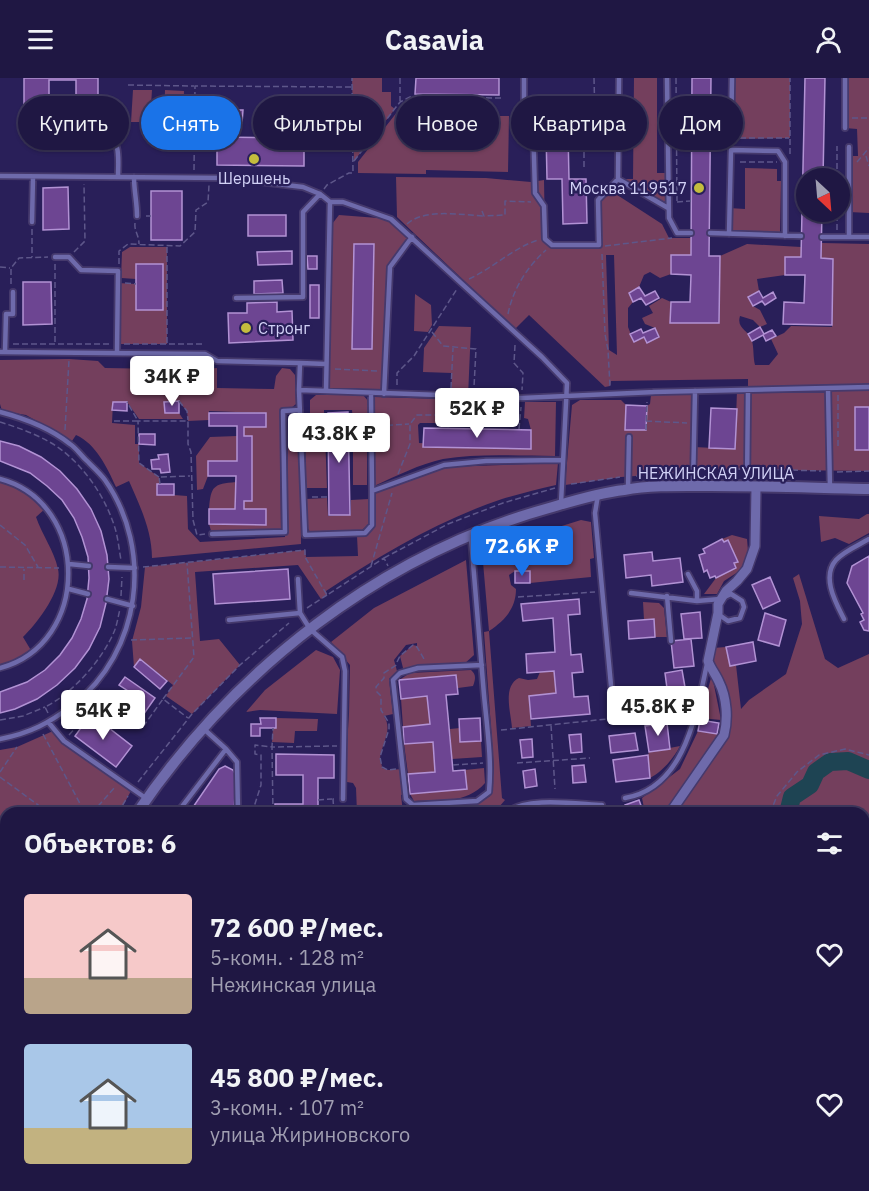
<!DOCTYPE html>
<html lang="ru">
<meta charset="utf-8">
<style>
body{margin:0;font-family:"IBM Plex Sans",sans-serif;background:#2c244e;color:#f1f3f6;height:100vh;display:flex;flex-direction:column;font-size:22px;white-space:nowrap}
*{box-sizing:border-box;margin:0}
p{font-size:20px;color:#a19fb2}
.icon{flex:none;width:33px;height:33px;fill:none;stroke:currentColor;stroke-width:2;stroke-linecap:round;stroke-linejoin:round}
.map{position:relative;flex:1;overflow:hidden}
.sheet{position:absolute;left:0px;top:729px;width:870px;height:384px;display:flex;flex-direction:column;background:#1f1743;border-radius:18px 18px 0 0;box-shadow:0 2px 4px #0004,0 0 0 2px #3c365c}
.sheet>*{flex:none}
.top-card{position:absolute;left:18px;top:18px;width:834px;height:54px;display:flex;gap:12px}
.needle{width:39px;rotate:154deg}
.controls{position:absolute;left:796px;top:90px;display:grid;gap:12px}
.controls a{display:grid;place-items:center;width:54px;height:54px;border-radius:50%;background:#1f1743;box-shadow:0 2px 4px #0004,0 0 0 2px #3c365c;font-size:30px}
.price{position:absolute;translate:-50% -51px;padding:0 14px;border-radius:6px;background:#fff;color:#222;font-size:20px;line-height:39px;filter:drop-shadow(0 2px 3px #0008)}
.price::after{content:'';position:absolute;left:50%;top:36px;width:18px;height:14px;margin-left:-9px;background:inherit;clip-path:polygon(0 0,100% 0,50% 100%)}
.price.active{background:#1a73e8;color:#fff}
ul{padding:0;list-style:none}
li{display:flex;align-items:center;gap:18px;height:150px;padding:0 24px}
li span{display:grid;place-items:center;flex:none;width:168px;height:120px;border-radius:6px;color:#555}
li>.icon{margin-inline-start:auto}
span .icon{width:72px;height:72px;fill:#fffc;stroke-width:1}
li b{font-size:26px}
h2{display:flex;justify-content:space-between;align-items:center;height:72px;padding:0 24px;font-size:26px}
.chip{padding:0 21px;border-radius:27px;background:#1f1743;box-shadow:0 2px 4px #0004,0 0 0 2px #3c365c;font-size:21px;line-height:54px}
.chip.active{background:#1a73e8;color:#fff}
header{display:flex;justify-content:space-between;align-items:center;height:78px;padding:0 24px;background:#1f1743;font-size:27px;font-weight:700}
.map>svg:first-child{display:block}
.green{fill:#743f5d;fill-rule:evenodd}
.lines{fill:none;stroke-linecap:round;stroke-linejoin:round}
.river{stroke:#1e4453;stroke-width:18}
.building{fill:#6d4592;stroke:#b292d4;stroke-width:1.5}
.service-casing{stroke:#45396c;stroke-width:8}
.minor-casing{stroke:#45396c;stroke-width:12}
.tertiary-casing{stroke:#45396c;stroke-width:14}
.path{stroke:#5e578a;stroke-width:1.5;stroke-dasharray:6 3;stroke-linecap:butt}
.service{stroke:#6e6aab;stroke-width:4.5}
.minor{stroke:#6e6aab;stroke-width:9}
.tertiary{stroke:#6e6aab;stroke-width:10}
.poi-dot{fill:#c4bc3e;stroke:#291f59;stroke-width:2}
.labels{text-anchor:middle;stroke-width:4.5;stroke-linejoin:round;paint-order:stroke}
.poi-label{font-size:16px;fill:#d2d1f6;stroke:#291f59}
.street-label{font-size:16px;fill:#d2d1f6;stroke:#291f59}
</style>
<header><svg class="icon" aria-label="menu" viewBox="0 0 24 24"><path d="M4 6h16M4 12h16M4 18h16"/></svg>Casavia<svg class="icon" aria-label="person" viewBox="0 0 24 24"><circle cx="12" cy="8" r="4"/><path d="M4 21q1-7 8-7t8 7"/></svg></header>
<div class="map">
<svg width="869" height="1113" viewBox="0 0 869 1113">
<rect width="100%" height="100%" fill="#291f59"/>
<!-- green -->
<path class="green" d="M352,0H382V14H391V28L395,31L354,83Z
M634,0H657V95H667L668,130L618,101H633Z
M732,0H790V60L731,61Z
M845,0H869V135L849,134V78H858L857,51L845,50Z
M133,12H152L150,44H131Z
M165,12L184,13L183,45L164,44Z
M411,22H426V38H509L508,94L426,92V96L358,95V84L401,29Z
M745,90L777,91V103H781L780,158L729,156V130L745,131Z
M396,99L486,100L531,104L544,102L545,160L554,166L599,167L598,122L608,111L662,146L669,160H691V177H671V196L660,200L650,194L644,197L639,209L629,215L633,224L628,230V249L634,264L644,259L647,265L659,259L655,250L645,246L642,240L653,235L649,228L662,220L671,224V245H717L720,178L747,166L801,169V179H785V197L757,201L759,213L748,219L753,228L760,232L767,246L760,249L753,242L740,238C736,251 749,252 752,263C754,270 753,279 755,287H769L778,276L771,261L784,255L791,248L832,249L833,181L821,180L822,165L869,166V329H855V371L869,372V393L693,391V394L621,399L565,407L572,327L580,322H621L626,327L625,352H645L647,328L650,326L651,317H695L694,369L735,371L737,312H748V301L611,303L610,308L605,309L529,237L515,251L397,139ZM606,177H614L617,277L609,272Z
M339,137L391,141L412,159L390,189L384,316L326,313L329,150Z
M130,169H167V266H119L118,205L136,206V201L121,200L122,174Z
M415,216L431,227L432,247L428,254L414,253Z
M439,248L471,249L468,319L451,318L452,295L423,294L424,270Z
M69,281L98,283L105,290L163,291L164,283L204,282V291L217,290V310L274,311L276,298L282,290L290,291L295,297L296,326L290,331L280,332L281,454L212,456L209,446H266V431H244V423H252V358H244V349H266V335L209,333V342L188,343L187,333L178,323L165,335H179L183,341H139L127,324H113L112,345L135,347V366H139V385L159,399L160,406L174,417L187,418L188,451L200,464L285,459L289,341L292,332H300L301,466L152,480C152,453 140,428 129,403L116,409C107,389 96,366 76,357L72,363L26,337L2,333L0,326V282Z
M316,317H363L369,324V344H353L352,332H324V344H310V322Z
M374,319L441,321L440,345H420L418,347L419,365L530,371L531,352L528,341L524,340L525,324H556L555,378C519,378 478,375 443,381C420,386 396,398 374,408Z
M452,320L516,321L515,340L452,337Z
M305,355H325L327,410H306Z
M353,356H367V407H353Z
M237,358V383H208V398L203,411L197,412L196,378L210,359Z
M558,385L556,407C538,411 520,416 502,421C439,442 381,477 326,513L327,517L321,521L298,487L195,494L200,563L219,561L240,587L192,636L166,618L173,607L140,581L134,589L132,563L141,529L145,489L305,472L306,479L358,478L357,458H367L375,447V414L444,389Z
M0,401L34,419L46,430L36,439C42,457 54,472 58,491C63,512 37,545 23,559L32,574L0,590Z
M236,404L235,431H209C211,408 213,406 236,404Z
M327,420L328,438L351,437V422L369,421V446L362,452L310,454L307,449L306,421Z
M867,436H869V455L849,466L835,460L821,464L819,438L859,441Z
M581,442L591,444L594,480L590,481L591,499L530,505V493H515L509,497L511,507L516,511C516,531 504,543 489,553L502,720L505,722L499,729L487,733V735H408L407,732L476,727L490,718L494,691L484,554L489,553L482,473Z
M732,457L747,461L748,473L741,492L724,503L717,516H704L716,500L736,490L734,485L738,483L728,463L724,464L722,461Z
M466,482L474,577L463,587L418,590L404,594L400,578L413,567L417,568V565L406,567L394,582L397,593L389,601L393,636L384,638C393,652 382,665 380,680C380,683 382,686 382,690L388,692L403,691L405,716L401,717L403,735H357L356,710L353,705L347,704L345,696L349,636L350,587L331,564L374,530Z
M799,496L825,581L838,590L869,576V1113H65L66,1107H864V735H674L731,646L726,606L714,585L713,570L726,569L730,588L736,587L741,631L749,622L786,596L802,546L800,523L793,500Z
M643,524L659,525L664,530L667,559H655L654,541L644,542Z
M316,572L333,579L340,592L337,636L260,632L246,634L265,612Z
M471,592C477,597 475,602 473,608L458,610L456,597L399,602L410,595Z
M554,593L556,615L529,618L531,648L512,650C511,635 502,608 519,600L528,602L537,601L540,594Z
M711,600L713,602L721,642L700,640Z
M427,618L430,646L403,649L401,621Z
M276,640L318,641L317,653H295L294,665L272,664L273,650H276Z
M460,650L481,663L482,679L452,681L450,651Z
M53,653L62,665L132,711L119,735H6V1107H39V1113H0V672L17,669Z
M698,653L719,656L717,663L666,735H645L642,720L680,691Z
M433,664L435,694L408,696L404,666Z
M680,668C674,680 662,694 650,700L648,677L649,674Z
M484,690L485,705C467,726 439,722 414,723L410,716L466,711L465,692Z"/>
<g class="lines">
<!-- river -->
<path class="river" d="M788,735L792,719L810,707L816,694L830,684L848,683L869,692
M613,1113L614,1107"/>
</g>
<!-- building -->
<path class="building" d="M24,0H98V36H76V2H49V46H24Z
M416,0H499V17L415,16Z
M692,0H711L709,178H720L719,245H670L671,224H690L691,197L671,196V177H691Z
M805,0H825L823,100H807V134H822L821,180L833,181L832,247L783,246L784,224L804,225L805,197H785V179H801Z
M234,32H243L242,45L234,44Z
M546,54H568L569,101H586L587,145L563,146L562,101H547Z
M217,59L304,60V88L217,87Z
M68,109L69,151L43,152V110Z
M151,113H182V162H151Z
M248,137H286V158H248Z
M354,166H374L372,271H352Z
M292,173V186L258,187L257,174Z
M307,178H317V191H308Z
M136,186H163V232H136Z
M282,202L283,215L254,216V203Z
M23,204H51L52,246L23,247Z
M310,207H319V240H310Z
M639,209L645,218L655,213L659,220L646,227L641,220L633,224L629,215Z
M759,213L763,220L773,214L776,220L765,227L762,223L753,228L748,219Z
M277,224V234L292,233L293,262L229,265L228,235H247V225Z
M760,249L764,256L772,252L776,258L766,263L763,257L752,263L748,256Z
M655,250L659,259L647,265L644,259L634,264L630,256L641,251L643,255Z
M179,323V335H165L164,324Z
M113,324H127V333L112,332Z
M626,327L647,328L646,352H625Z
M855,329H869V372H855Z
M711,330L737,331L735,371L709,370Z
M348,334L350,437H329L328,335Z
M209,335H266V349H244V358H252V423H244V431H266V447L209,446V431H235L236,398H208V383H237V348H209Z
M424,350L531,352V371L423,369Z
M139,356H155V367L139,366Z
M0,363L19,368L41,379L60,393L77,411L91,431L101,453L107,477L109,501L106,525L100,549L89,571L75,590L57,607L37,621L15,631L0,635V614L27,604L45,592L60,577L72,560L81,541L87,521L89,500L88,479L82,459L74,440L62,422L47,408L30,395L0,383Z
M168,376L170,394L161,395L160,391H152L151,382L159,381L158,377Z
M157,406H174V417H157Z
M722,461L724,464L728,462L738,484L734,485L736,490L716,500L715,498L710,500L707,492L704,494L699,477L705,475L703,471Z
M652,474L653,483L680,480L683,504L652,508L651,497L626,500L624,477Z
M869,478V553L864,552L860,544L864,542L861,536L863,535L847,505L852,488Z
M288,491L290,521L215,526L213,496Z
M515,493H530V505H515Z
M770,499L780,523L763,531L752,507Z
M579,521L580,536L568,537L571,577L581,576L583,594L572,595L574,619L588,618L590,636L531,641L529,618L556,615L554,593L527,595L526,576L555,574L553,540L523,543L521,526Z
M700,534L702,560L684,561L681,536Z
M765,535L786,542L779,568L758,562Z
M654,541L655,559L629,561L628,543Z
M691,561L694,588L674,590L671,563Z
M753,564L756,583L730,588L726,569Z
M140,581L167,603L160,611L134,589Z
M682,592L686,615L668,618L665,595Z
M456,597L458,616L446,617L448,638L453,693L465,692L467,711L410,716L408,696L435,694L433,664L404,666L403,649L430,646L427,618L401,621L399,602Z
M125,599L155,620L141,640L120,624L128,613L119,607Z
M673,618L676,644L655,646L652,620Z
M91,636L132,668L116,689L75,658Z
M260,640H276V650H260V658H251V646H261Z
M480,640L481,663L460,664L459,641Z
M700,642L719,645L717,656L698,653Z
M667,645L670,671L649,674L645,648Z
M635,655L638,672L611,675L609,658Z
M581,656L582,674L571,675L569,657Z
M532,661L533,679L522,680L520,662Z
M276,676L334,677V700H318V735H275V726H303V697H276Z
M648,677L650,700L616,704L613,682Z
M584,687L586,704L573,705L572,688Z
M225,688L233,692L236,697L234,735H189L219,691Z
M535,691L537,708L525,710L523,693Z
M639,722L643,733L628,735L625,727Z"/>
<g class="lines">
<defs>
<path id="service" d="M524,0V23L533,44
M619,0L618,101L668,130
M667,0L669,140L677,155H691
M845,0V50
M52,53H103C122,62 118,81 118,99
M731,61L732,0
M849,69V159
M0,98L225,100L303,109L320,116L330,124H343L391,141L542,279L567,305L561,425
M134,99C134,113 137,124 137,138
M618,101L598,122L599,167H552L545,161L544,128L535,115L533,44L619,47
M32,144L33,99
M710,155L801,158
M729,156L731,72L778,73L785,84V158
M822,159H869
M55,179H69L81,192L118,193L117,275
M236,220L303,219V134L320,116
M0,274L205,276L217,283L300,285L299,312L522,320L655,314
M5,274L6,236H13V214
M300,285L326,286
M828,310L830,411
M299,312L305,457L365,455L372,447V413L444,387L486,383L562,382
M326,313L330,124
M653,314L869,309
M371,316L372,413
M384,316L390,189L412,159
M0,334C23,340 51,351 70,366C76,370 81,377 86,382C92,388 100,395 105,402C154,472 141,574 73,627C49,645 31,655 0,661
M0,401C91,425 91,566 0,590
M693,408L695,313
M747,408L748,312
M628,411L629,359
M598,417L595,435L614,640
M212,456L285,454L283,333L300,332
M471,460C475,512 480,564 484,617C487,649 492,682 489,714L477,723L413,727L406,721L393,602L400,595L418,590L482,587
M69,486L89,488
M108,489L135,490
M688,496L697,513V523
M298,501L300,535L310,551L342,579L345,593L343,721
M69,511L88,516
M631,515L697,523L720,521L731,516L742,523L744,529L740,540L728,543L718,536
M667,518L671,563
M107,521L133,528
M844,541C836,525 821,499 836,482C844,473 859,467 869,461
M229,542L300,535
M49,645L64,663L147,721
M205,652L226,671L237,684L238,735
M625,720C685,710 696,636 707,586
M177,735L226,671
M506,735C525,718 577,726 602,727L603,735"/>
<path id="minor" d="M670,735L724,657C728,641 727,620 719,604C716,597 711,591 708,583L718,535V526L726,513L737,503L747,491L755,468L756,409"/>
<path id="tertiary" d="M137,735C235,591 380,477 549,430C573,423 598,415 624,412C652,407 681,408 710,408C763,408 816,410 869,411
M54,1113V1107"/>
</defs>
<!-- service casing -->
<use href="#service" class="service-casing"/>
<!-- minor casing -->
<use href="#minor" class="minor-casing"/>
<!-- tertiary casing -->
<use href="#tertiary" class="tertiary-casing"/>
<!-- path -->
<path class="path" d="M400,0V23
M594,0L595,39
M676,0L677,125
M128,7L194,8
M544,28L545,38
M852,40H869
M740,60H789
M585,64H601L606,62
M790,76V0
M866,78L869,88
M354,83L400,24L410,19L502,20
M740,84H777
M857,84L869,70
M584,89V53
M194,92L195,8L352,9
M837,100V68
M324,111L327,107L349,95H353L352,0
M677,124L691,123
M482,133L484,138L505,137V123L531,124
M146,138H151
M135,145C134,153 139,157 139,166
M407,146C425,130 461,137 484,138
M32,151V179
M837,152V134
M605,168L672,160
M74,174L85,163L84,106
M602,176L605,256L608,272L610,308
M55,186V265
M119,186V173L128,166L180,168L195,154L196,132L208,124L209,107
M0,189L10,190
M469,201C493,190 513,170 538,162
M125,205L136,206
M11,206V190L19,180L48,179
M508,236C513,211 527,189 546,172
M432,254L443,268L476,271L474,309
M167,265V168
M13,266H110
M124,266H204
M515,267L514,285L523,295L522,312
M335,291L378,293
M397,307V295L414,278L457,211
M451,310L453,270
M838,317V369
M179,323L187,333L188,342
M448,337V350
M114,343H138L127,324
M646,343L687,345
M0,344C20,350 47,360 63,373C87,392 106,421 115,450C118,460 119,471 121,482
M308,347L328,348
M378,348L409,346
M519,351L521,329
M65,352L69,282
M646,352L647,324
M702,391H740
M756,391L821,393
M837,394L869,393
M398,396L410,366V346L417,337H448L449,326
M636,398L686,394
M159,399L139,385L138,343H188V366L191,374L193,442L197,457L205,456
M160,406L159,399L190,398
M571,406L620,399
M312,419H329
M0,447L25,467L38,489
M384,480L448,446L503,425L555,410
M371,488L392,415
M0,489L59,490
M143,489L305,472V479L327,517L384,480L388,488
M24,502V491
M121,518L122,499
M518,519L595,514
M307,530L327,517
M131,562L192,560
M397,584L400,578L413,567L417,569L424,581
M99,612L145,646L163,621L188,640
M163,621L194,579L187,485
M48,635L45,629C73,615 102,582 114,554C117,547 118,539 120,531
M0,642L23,638L45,629
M551,647L555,711
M501,652L607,641
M43,656L85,735
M69,657L99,623
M517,685L590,680
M453,687L483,685
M396,691L388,692L382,689L380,679L389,651V645L381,632V618L377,614L376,609L384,600V595L398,586
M0,694L17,669
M0,699L49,735
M138,704L192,636L240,587L289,545
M318,722L332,721
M349,728L352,735
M92,735L116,708
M118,735L128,718
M254,735L253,732L261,707V677L255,676V667L272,669L273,650
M273,735L272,669L337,668
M334,735L333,721H336
M770,735L777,718L797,694L819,677L845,671L869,677
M0,739H6
M864,740L869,742
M0,748L6,776
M0,813H6
M0,826L6,820
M864,863L869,859
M0,881L6,885
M0,925H6
M864,965L869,964
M864,1009L869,1019
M1,1084L6,1083
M0,1102V978L6,947
M100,1107L101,1113
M181,1107L189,1113
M436,1107L446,1113
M532,1107L540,1113
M0,1112L2,1113
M39,1113V1107
M371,1113L374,1107
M451,1113L452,1107
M459,1113L478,1107
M594,1113L596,1107
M656,1113L657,1107"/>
<!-- service -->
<use href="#service" class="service"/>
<!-- minor -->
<use href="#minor" class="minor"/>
<!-- tertiary -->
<use href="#tertiary" class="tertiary"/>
</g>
<!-- markers -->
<g class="poi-dot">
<circle cx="254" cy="81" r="6"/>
<circle cx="699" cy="110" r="6"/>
<circle cx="246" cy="250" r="6"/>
</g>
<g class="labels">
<!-- poi labels -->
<g class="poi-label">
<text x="254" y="106">Шершень</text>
<text x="687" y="116" text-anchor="end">Москва 119517</text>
<text x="258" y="256" text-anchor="start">Стронг</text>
</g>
<!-- street labels -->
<g class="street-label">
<text x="716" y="401">НЕЖИНСКАЯ УЛИЦА</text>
</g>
</g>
</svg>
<div class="controls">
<a><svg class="needle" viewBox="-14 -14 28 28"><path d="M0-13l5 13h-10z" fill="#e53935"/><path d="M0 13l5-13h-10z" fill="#a19fb2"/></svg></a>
</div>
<b class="price" style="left:172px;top:329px">34K ₽</b>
<b class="price" style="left:477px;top:361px">52K ₽</b>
<b class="price" style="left:339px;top:386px">43.8K ₽</b>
<b class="price active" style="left:522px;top:499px">72.6K ₽</b>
<b class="price" style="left:658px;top:659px">45.8K ₽</b>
<b class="price" style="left:103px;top:663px">54K ₽</b>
<div class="top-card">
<a class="chip">Купить</a>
<a class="chip active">Снять</a>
<a class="chip">Фильтры</a>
<a class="chip">Новое</a>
<a class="chip">Квартира</a>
<a class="chip">Дом</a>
</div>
<section class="sheet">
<h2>Объектов: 6<svg class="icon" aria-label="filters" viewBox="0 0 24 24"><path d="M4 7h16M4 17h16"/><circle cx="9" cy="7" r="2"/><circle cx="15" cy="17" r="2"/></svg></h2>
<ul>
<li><span style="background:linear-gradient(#f6c9c9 70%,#b9a48a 0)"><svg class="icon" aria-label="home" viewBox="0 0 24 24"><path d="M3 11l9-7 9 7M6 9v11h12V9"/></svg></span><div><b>72 600 ₽/мес.</b><p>5-комн. · 128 m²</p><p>Нежинская улица</p></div><svg class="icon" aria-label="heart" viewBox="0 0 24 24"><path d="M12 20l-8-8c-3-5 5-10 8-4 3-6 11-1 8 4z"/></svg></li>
<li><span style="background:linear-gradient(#a9c7e8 70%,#c2b280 0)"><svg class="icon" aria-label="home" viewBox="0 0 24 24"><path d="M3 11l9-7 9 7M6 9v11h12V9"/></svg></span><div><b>45 800 ₽/мес.</b><p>3-комн. · 107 m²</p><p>улица Жириновского</p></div><svg class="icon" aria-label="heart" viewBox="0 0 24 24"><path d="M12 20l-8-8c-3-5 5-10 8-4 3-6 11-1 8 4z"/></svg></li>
</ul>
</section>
</div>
